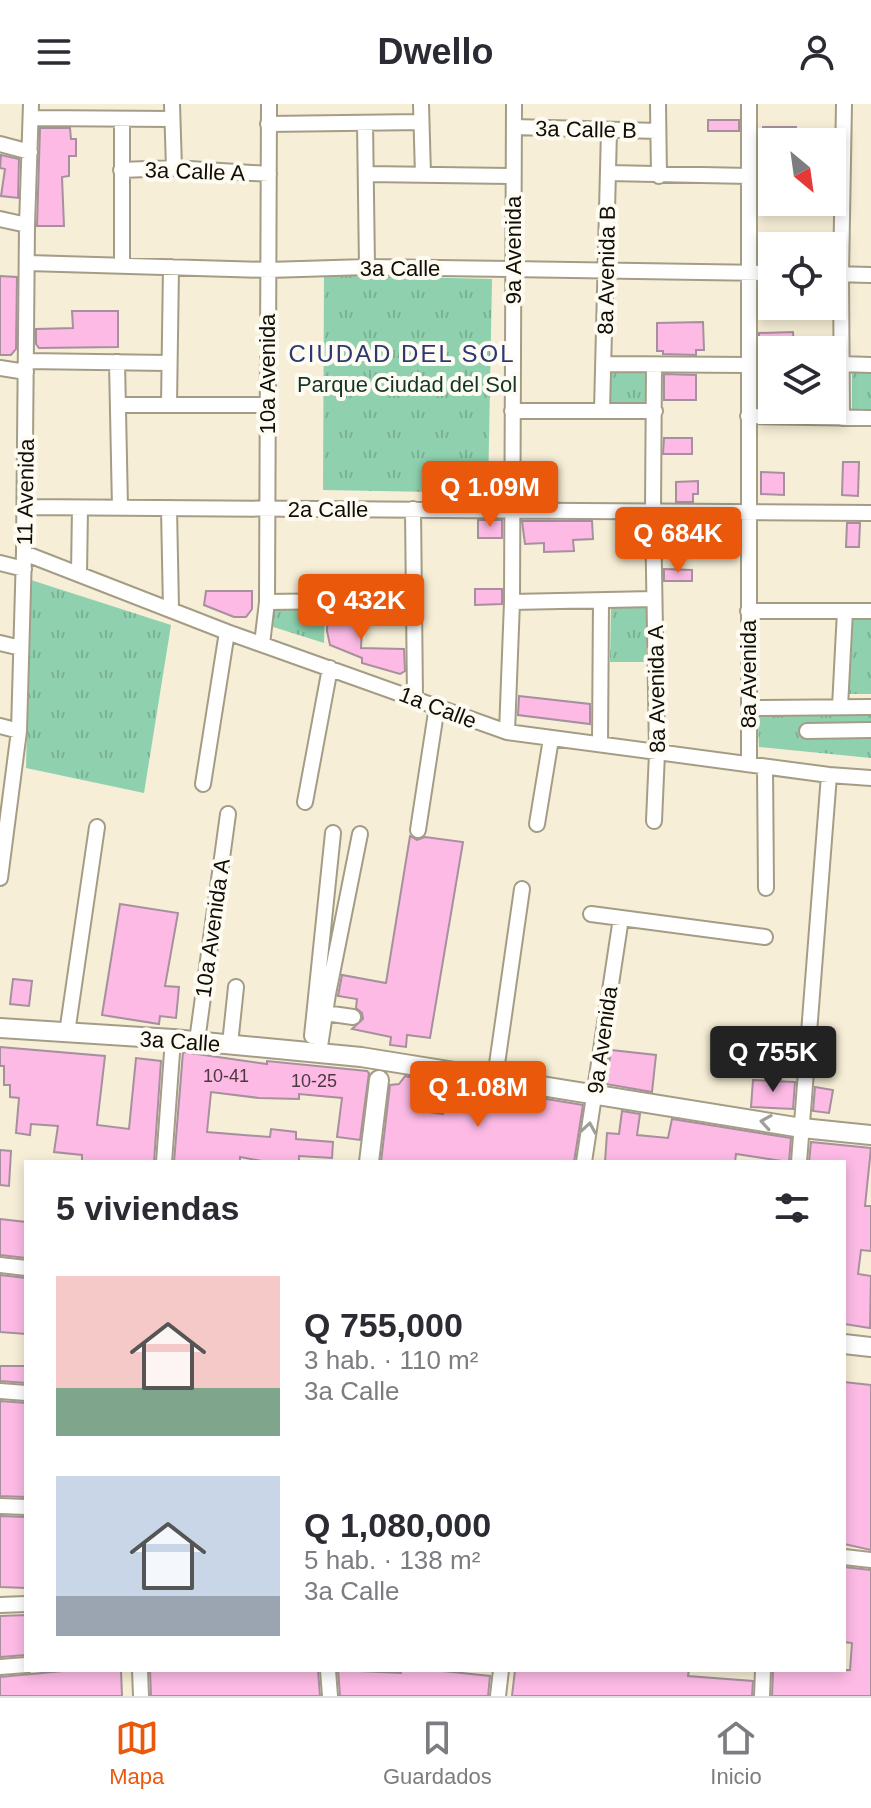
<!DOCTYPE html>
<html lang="es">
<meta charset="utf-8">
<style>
body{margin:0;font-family:Arial,sans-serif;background:#f7f7f7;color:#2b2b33;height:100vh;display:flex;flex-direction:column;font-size:30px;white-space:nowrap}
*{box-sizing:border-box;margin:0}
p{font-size:26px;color:#7c7c81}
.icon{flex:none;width:44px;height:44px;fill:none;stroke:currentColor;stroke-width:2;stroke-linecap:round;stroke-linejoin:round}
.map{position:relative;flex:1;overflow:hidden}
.sheet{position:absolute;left:24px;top:1056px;width:822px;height:512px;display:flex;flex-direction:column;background:#fff;border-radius:0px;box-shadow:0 4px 12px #0003}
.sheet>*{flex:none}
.needle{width:52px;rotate:151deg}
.controls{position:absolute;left:758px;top:24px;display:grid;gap:16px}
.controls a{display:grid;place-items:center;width:88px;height:88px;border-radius:0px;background:#fff;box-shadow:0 4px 12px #0003;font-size:40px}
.price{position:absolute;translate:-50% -68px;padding:0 18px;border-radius:8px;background:#ea580c;color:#fff;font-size:26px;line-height:52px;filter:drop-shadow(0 2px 4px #0008)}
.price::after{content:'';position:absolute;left:50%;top:48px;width:24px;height:18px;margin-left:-12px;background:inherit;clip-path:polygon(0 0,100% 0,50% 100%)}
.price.current{background:#222;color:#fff}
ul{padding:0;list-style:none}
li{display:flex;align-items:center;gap:24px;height:200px;padding:0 32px}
li span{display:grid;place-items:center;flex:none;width:224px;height:160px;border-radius:0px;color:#555}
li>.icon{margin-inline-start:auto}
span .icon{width:96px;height:96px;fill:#fffc;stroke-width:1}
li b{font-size:34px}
h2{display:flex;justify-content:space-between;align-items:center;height:96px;padding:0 32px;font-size:34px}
header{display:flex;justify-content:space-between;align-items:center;height:104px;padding:0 32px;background:#fff;font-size:36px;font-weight:700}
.dock{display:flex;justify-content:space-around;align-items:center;height:112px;border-top:2px solid #e1e1e2;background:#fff;font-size:22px;color:#7c7c81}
.dock a{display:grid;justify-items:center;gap:4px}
.dock .current{color:#ea580c}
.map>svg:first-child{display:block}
.park{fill:url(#park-tufts)}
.building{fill:#fcbae5;stroke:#a6909e;stroke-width:2}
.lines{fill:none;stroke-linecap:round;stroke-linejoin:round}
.minor-casing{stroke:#a49d86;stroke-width:18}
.major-casing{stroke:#a49d86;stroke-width:22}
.minor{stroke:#fff;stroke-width:14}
.major{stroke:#fff;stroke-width:18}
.oneway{stroke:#9f9e9b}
.labels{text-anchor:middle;stroke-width:8;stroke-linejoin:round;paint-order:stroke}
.number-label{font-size:18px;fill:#4b383e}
.street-label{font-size:22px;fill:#100d06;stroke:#fefbf2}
.park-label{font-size:22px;fill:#133526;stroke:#fefbf2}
.neighbourhood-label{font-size:24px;letter-spacing:2px;fill:#2d3771;stroke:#fefbf2}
</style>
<header><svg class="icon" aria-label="menu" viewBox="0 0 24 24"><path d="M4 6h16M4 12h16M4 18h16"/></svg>Dwello<svg class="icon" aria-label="person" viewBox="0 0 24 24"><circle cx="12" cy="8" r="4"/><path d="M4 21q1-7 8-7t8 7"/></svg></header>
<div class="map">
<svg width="871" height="1592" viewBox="0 0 871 1592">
<defs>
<pattern id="park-tufts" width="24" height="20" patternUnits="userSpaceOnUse" patternTransform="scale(2)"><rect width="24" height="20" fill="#8fd1af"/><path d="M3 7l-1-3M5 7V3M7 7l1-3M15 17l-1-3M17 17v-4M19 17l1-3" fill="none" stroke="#7ab295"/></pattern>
</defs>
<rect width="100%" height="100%" fill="#f6eed6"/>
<!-- park -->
<path class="park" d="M324,171L492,175L488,389L323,386Z
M611,257H651V299H611Z
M852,262H871V305H852Z
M31,476L171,521L144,689L26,664Z
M325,499L324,539L267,521L269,500Z
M611,504H647L646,558H610Z
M848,515H871V590H846Z
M757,604L871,605V654L759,643Z"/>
<!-- building -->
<path class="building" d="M708,16H739V27H708Z
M763,23H796V38H764Z
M40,24H70L71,35H76V52H69V72L62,73L64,122H37Z
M1,51L19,55L18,94L1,92L5,65L0,64Z
M0,172L17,173L16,245L11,251H0Z
M72,207H118V243L39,244L36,240V225L73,224Z
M703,218L704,246H696V251L663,250V247H657V219Z
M793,228L794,246H772V252H759V229Z
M664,270L696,271V296H664Z
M664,334H692V350H663Z
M843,358H859L858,392L842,391Z
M761,368L784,369V391L761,390Z
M698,377V390H693V398H676V378Z
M478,416H502V434H478Z
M522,417H592L593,435L573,436L574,447L544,448V439L525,440Z
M847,419H860L859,443H846Z
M664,465L692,466V477H664Z
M475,485H502V500L475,501Z
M206,487H252V505L246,513H234L204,501Z
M328,507H363L361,544L404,545L405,567L400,570L362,559V554L330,541L327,527Z
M519,592L590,600V620L518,611Z
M410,732L417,736L425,733L463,738L430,934L407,931L406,943L390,941L391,933L352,925L363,915L362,909L356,904L357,895L338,892L342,871L386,879Z
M120,800L178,809L165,882L179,883L176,914L160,912L159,920L102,911Z
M13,875L32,877L29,902L10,900Z
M0,943L105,952L97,1021L129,1025L136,954L161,957L154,1058H82V1051L54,1048L58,1022L31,1020L30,1031L16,1029L19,994L10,993V981H4V962H0Z
M611,946L656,951L652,988L606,980Z
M183,948L267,960V957L367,967L369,969L360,1036L337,1033L342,994L299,990V995L259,994L211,988L207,1028L270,1033L271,1025L296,1028V1035L333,1038L332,1054L299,1052V1058H267L240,1053V1058H174Z
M405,972L421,975L416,1006L443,1010L446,979L469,982L467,998L514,1002L516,990L583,1001L574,1058H381L390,981L399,980Z
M753,976L795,978L793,1005L751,1003Z
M815,983L833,986L829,1009L813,1007Z
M622,1007L640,1010L637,1031L668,1034L672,1015L791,1034L789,1058L736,1050L735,1058H605L607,1029L619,1030Z
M811,1038L871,1044L865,1102H871V1147L861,1146L858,1170L871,1172L870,1224L844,1220V1058H809Z
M0,1046L11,1047L9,1082L0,1081Z
M0,1115L26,1118V1154L0,1151Z
M0,1171L26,1174V1230L0,1228Z
M0,1262H26V1279L0,1277Z
M844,1278L871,1281V1446L844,1440Z
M0,1297L26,1299V1393L0,1392Z
M0,1412L26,1413V1484L0,1483Z
M844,1463L871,1466V1592H772L773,1566H850L852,1539L844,1538Z
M26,1511V1551L0,1553V1512Z
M121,1566L122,1592H0V1573L63,1567Z
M150,1566H318L320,1592H151Z
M338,1566L401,1569V1566H433L490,1572L488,1592H340Z
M515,1566H689L688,1572L753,1577L752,1592H512Z"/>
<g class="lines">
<defs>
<path id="minor" d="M172,0L174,64
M421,0L423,71
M658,0L659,72
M31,14L172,15
M122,15V162
M365,19L367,163
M268,20L421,18
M514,23L658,27
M0,40L30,48
M121,66L174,64L269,70
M608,69L749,72
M367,70L513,72
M0,115L27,121
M28,159L268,166L367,163L772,169
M832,170L871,171
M26,257L168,259
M117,258L120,404
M604,260L748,261
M841,260L871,261
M654,261L653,407L657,649L654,717
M0,264L26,268
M118,301H267
M169,301L171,163
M512,307H655
M602,307L609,26
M748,312L871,314
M842,314L841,170L844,0
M25,403L871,409
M169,404L171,505
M413,405L415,594
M24,449L227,528L507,628L829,671L871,674
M0,459L24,465
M79,470L80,404
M267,498L413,496
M512,498L654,495
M748,507H871
M0,539L21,544
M262,540L267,498L269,0
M840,603L845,507
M749,604L871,603
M0,622L19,627
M807,627L871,626
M507,628L512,498L514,0
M600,640L601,497
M749,659V0
M765,663L766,784
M203,680L227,528
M305,698L330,564
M537,720L551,635
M418,726L437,602
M0,774L19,627L24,449L27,121L31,0
M591,810L765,833
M325,909L353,913
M67,929L97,723
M312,932L333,729
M197,937L228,710
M230,940L236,883
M319,949L328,890L360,730
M495,974L522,785
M164,1058L173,935
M584,1058L621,814
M799,1058L829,671
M0,1161L26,1164
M0,1287L26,1289
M0,1402L26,1403
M844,1453L871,1456
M0,1501L26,1500
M0,1563L26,1561
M140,1566L141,1592
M328,1566L330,1592
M498,1592L501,1566
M762,1592L763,1566"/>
<path id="major" d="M0,924L173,935L361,953L802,1024L871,1031
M369,1058L379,976
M844,1240L871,1243"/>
</defs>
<!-- minor casing -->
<use href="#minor" class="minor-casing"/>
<!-- major casing -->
<use href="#major" class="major-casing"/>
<!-- minor -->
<use href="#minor" class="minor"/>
<!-- major -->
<use href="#major" class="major"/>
</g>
<!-- one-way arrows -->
<defs><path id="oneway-chevron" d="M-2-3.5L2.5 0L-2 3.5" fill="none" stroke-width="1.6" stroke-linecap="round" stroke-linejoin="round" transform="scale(2)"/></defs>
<g class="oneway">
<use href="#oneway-chevron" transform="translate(766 1018) rotate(-171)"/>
<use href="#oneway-chevron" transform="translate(589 1024) rotate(-81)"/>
</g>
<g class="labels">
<!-- number labels -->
<g class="number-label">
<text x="226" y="978">10-41</text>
<text x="314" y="983">10-25</text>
</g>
<!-- street labels -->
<g class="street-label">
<text transform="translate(586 25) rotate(1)" y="8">3a Calle B</text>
<text transform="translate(195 67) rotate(2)" y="8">3a Calle A</text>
<text transform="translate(513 146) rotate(-90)" y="8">9a Avenida</text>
<text x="400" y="172">3a Calle</text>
<text transform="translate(606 166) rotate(-89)" y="8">8a Avenida B</text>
<text transform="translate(267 270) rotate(-90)" y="8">10a Avenida</text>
<text transform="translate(25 388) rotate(-89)" y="8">11 Avenida</text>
<text x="328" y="413">2a Calle</text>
<text transform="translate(748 570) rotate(-90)" y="8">8a Avenida</text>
<text transform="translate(656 585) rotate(-91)" y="8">8a Avenida A</text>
<text transform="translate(438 603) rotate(21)" y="8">1a Calle</text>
<text transform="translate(212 824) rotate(-82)" y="8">10a Avenida A</text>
<text transform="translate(602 936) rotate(-82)" y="8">9a Avenida</text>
<text transform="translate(180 937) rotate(4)" y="8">3a Calle</text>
</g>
<!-- park labels -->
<g class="park-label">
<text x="407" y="288">Parque Ciudad del Sol</text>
</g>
<!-- neighbourhood labels -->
<g class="neighbourhood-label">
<text x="402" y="258">CIUDAD DEL SOL</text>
</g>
</g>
</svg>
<div class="controls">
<a><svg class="needle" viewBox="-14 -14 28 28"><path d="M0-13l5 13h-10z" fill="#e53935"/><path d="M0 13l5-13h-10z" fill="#7c7c81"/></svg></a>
<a><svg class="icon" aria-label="locate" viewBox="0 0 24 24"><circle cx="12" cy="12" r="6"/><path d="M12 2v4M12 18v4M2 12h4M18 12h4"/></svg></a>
<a><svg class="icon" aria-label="layers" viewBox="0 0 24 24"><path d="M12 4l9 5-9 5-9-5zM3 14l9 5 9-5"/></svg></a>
</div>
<b class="price" style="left:490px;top:425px">Q 1.09M</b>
<b class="price" style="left:678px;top:471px">Q 684K</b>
<b class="price" style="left:361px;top:538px">Q 432K</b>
<b class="price current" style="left:773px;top:990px">Q 755K</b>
<b class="price" style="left:478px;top:1025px">Q 1.08M</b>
<section class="sheet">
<h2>5 viviendas<svg class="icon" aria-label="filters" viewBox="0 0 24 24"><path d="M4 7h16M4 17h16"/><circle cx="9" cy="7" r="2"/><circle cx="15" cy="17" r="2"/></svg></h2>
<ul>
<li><span style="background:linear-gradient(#f6c9c9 70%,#7fa58c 0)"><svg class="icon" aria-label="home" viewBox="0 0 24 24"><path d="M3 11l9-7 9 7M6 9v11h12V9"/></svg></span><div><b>Q 755,000</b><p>3 hab. · 110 m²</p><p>3a Calle</p></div></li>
<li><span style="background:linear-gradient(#c9d6e8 75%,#9aa5b1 0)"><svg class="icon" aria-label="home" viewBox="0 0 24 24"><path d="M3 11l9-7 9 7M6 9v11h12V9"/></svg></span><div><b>Q 1,080,000</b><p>5 hab. · 138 m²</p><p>3a Calle</p></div></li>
</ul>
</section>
</div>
<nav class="dock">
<a class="current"><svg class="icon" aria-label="map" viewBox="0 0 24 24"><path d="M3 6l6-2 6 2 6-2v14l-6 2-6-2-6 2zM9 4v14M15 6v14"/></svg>Mapa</a>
<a><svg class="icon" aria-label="saved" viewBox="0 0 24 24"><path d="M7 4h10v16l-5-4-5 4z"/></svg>Guardados</a>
<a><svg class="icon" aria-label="home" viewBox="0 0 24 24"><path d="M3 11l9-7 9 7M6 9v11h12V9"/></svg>Inicio</a>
</nav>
